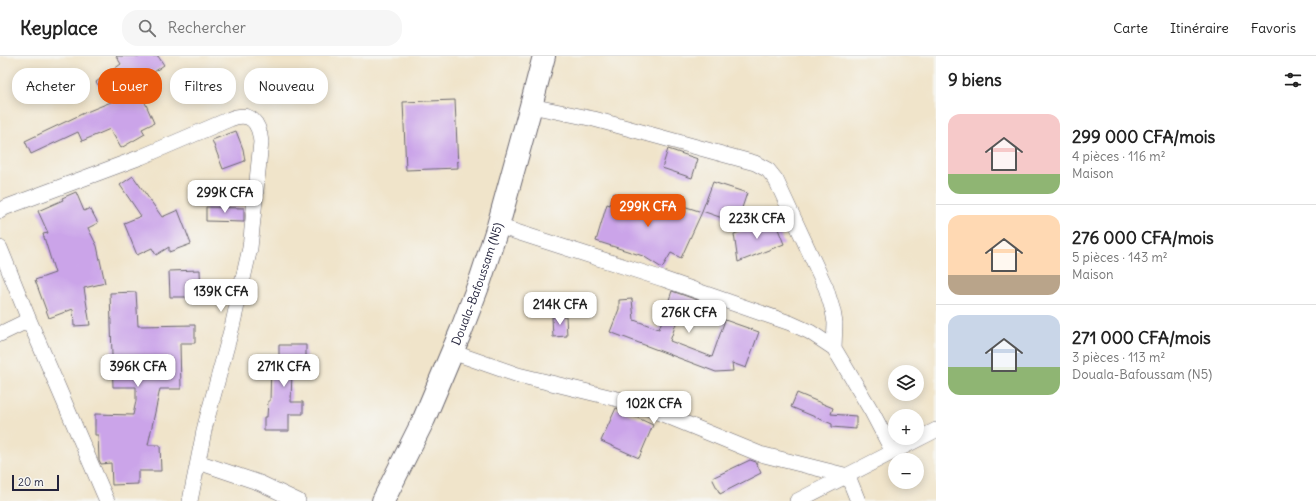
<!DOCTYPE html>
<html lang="fr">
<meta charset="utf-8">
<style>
body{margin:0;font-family:Delius,sans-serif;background:#f6f6f6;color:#222;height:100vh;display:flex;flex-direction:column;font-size:15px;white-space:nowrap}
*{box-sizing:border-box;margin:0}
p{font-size:13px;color:#767676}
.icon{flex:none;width:22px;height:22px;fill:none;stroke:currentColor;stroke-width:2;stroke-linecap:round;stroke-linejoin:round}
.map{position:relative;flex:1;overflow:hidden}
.sheet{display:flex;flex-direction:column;background:#fff;width:380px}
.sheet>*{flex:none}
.hud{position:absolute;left:12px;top:12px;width:380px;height:36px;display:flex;gap:8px}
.fabs{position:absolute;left:888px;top:309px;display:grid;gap:8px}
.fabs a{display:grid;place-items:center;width:36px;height:36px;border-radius:50%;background:#fff;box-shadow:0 2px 10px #0003;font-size:20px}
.scale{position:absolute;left:12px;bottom:10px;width:47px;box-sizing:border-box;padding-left:4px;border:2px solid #22223b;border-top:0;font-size:11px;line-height:14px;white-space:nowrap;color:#22223b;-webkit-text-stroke:3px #f6f6f2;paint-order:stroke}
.price{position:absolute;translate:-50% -34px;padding:0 9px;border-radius:8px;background:#fff;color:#222;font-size:13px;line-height:26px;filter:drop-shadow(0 1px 2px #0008)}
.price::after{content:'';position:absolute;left:50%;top:24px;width:12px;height:9px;margin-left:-6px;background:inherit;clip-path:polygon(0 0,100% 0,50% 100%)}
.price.selected{background:#ea580c;color:#fff}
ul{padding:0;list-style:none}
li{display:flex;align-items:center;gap:12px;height:100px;padding:0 12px}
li+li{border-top:1px solid #e0e0e0}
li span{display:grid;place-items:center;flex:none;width:112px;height:80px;border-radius:12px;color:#555}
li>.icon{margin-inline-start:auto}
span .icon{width:48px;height:48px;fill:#fffc;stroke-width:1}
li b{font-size:17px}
h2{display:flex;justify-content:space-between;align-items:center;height:48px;padding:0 12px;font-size:17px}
.tag{padding:0 14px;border-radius:16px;background:#fff;box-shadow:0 2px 10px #0003;font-size:14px;line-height:36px}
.tag.selected{background:#ea580c;color:#fff}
header{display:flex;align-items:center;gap:24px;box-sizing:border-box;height:56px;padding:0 20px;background:#fff;border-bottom:1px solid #e0e0e0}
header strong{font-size:19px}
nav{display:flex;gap:22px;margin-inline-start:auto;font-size:14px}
.search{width:280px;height:36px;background:#f6f6f6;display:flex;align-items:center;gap:10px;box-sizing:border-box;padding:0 14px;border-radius:16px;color:#767676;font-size:15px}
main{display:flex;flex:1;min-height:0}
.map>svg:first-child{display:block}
.building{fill:#cba4e9}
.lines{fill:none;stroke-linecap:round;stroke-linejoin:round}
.minor-casing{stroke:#6a666d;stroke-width:16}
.trunk-casing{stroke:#6a666d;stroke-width:24}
.minor{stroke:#fff;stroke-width:15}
.trunk{stroke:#fff;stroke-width:22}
.labels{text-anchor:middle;stroke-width:3;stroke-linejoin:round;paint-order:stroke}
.street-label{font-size:12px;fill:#22223b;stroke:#f6f6f2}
</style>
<header>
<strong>Keyplace</strong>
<div class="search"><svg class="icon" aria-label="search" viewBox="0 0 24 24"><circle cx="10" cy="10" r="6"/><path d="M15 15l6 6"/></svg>Rechercher</div>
<nav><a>Carte</a><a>Itinéraire</a><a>Favoris</a></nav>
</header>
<main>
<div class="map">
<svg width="936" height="445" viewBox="0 0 936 445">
<rect width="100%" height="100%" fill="#f6f6f2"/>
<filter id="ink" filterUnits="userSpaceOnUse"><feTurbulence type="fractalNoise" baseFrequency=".025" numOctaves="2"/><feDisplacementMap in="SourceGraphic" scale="8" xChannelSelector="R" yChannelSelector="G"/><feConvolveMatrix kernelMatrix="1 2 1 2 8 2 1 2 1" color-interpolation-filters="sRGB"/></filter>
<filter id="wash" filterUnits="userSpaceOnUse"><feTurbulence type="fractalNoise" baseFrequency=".012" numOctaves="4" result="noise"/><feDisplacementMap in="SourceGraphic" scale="16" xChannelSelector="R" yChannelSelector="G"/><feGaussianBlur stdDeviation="0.9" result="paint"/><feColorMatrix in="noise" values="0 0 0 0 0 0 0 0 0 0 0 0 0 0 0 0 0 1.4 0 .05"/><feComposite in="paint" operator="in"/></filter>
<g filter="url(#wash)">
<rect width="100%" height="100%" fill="#f0e4ca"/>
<g id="blocks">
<!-- building -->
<path class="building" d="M116,0H158L164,9L144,23L153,37L144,44L154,67L142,73L145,78L121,92L110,73L82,85L78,76L31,98L25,85L84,57L111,46L96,26L121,8Z
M455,44L458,112L406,114L403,46Z
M236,75L243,93L245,105L223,113L212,84Z
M668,93L698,103L692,122L662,112Z
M133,120L162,161L178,154L191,188L169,196V191L156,199L152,192L137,199L124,167L141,160L120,129Z
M713,126L747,137L737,167L702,155Z
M76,136L84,155L90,152L98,167L88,172L97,190L105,227L84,232L90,269L74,270L73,253L49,262L35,224L55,217L43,178L48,177L38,155L63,144L62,142Z
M614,137L652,151L655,141L702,156L681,202L671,197L662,212L643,200L596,185L607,148L610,149Z
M206,151L244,152V166L206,165Z
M774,163L784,188L738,206L734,178Z
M200,214L201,241H170L169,215Z
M672,235L723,253L719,265L681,253L670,285L712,301L725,264L759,276L746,312L732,307L733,315L716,316L610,276L619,253V244L632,243L634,264L659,273Z
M136,236L138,270L195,269V287H180L181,333H160L148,389H160L161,415H138V428L112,429L111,407L101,408L99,404L98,379H95V358L133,359L136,345V331H113L110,237Z
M566,260L567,280L553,281L552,261Z
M279,289H306V314H292L291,346H303V358H289V375H264V361H267L268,345H270L271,307H279Z
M797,337L833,352L831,358L856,360V373L832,371V368L791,351Z
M616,352L653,369L639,402L601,385Z
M750,404L756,406L761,417L720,438L712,422Z"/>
</g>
</g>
<g filter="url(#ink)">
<use href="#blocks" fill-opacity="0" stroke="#6a666d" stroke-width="1"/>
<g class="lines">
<defs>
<path id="minor" d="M531,50L594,63L755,107L768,114L776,124L826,232L833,255L835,267L834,292
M0,155L4,152L141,101L230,63C251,55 259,66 261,86L250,192L232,271L205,370L190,445
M498,170L663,223L790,267L810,276L834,292L872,356L893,396
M0,192L29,264L107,445
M0,278L29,264
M452,296L518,319L638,348L760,398L848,420L858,445
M198,406L260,427L298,445
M797,445L936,374"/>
<g id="trunk">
<path id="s1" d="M383,445L424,363L461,275L480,225L498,170L531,50L544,0"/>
</g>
</defs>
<!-- minor casing -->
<use href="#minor" class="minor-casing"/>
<!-- trunk casing -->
<use href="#trunk" class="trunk-casing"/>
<!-- minor -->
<use href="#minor" class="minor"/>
<!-- trunk -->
<use href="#trunk" class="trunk"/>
</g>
</g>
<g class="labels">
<!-- street labels -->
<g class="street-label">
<text dy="4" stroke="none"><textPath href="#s1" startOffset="237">Douala-Bafoussam (N5)</textPath></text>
</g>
</g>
</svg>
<div class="fabs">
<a><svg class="icon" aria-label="layers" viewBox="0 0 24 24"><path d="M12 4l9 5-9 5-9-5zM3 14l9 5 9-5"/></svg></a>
<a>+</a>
<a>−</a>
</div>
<div class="scale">20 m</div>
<b class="price" style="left:225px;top:158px">299K CFA</b>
<b class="price selected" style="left:648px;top:172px">299K CFA</b>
<b class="price" style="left:757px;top:184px">223K CFA</b>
<b class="price" style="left:221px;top:257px">139K CFA</b>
<b class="price" style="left:560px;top:270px">214K CFA</b>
<b class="price" style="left:689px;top:278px">276K CFA</b>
<b class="price" style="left:138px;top:332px">396K CFA</b>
<b class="price" style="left:284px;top:332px">271K CFA</b>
<b class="price" style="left:654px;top:369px">102K CFA</b>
<div class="hud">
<a class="tag">Acheter</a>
<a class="tag selected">Louer</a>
<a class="tag">Filtres</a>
<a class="tag">Nouveau</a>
</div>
</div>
<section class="sheet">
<h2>9 biens<svg class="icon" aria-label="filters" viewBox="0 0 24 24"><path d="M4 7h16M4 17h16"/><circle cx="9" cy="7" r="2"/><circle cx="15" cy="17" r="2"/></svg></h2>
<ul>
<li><span style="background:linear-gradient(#f6c9c9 75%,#8fb573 0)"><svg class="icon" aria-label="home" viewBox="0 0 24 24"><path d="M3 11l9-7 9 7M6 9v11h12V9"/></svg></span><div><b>299 000 CFA/mois</b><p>4 pièces · 116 m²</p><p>Maison</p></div></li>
<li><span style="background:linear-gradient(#ffd9b3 75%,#b9a48a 0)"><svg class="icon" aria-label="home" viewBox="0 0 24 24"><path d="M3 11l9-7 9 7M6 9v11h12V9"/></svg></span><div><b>276 000 CFA/mois</b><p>5 pièces · 143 m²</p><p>Maison</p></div></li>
<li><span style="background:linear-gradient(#c9d6e8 65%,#8fb573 0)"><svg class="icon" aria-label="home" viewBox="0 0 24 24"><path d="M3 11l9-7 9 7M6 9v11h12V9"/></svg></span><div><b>271 000 CFA/mois</b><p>3 pièces · 113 m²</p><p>Douala-Bafoussam (N5)</p></div></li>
</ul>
</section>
</main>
